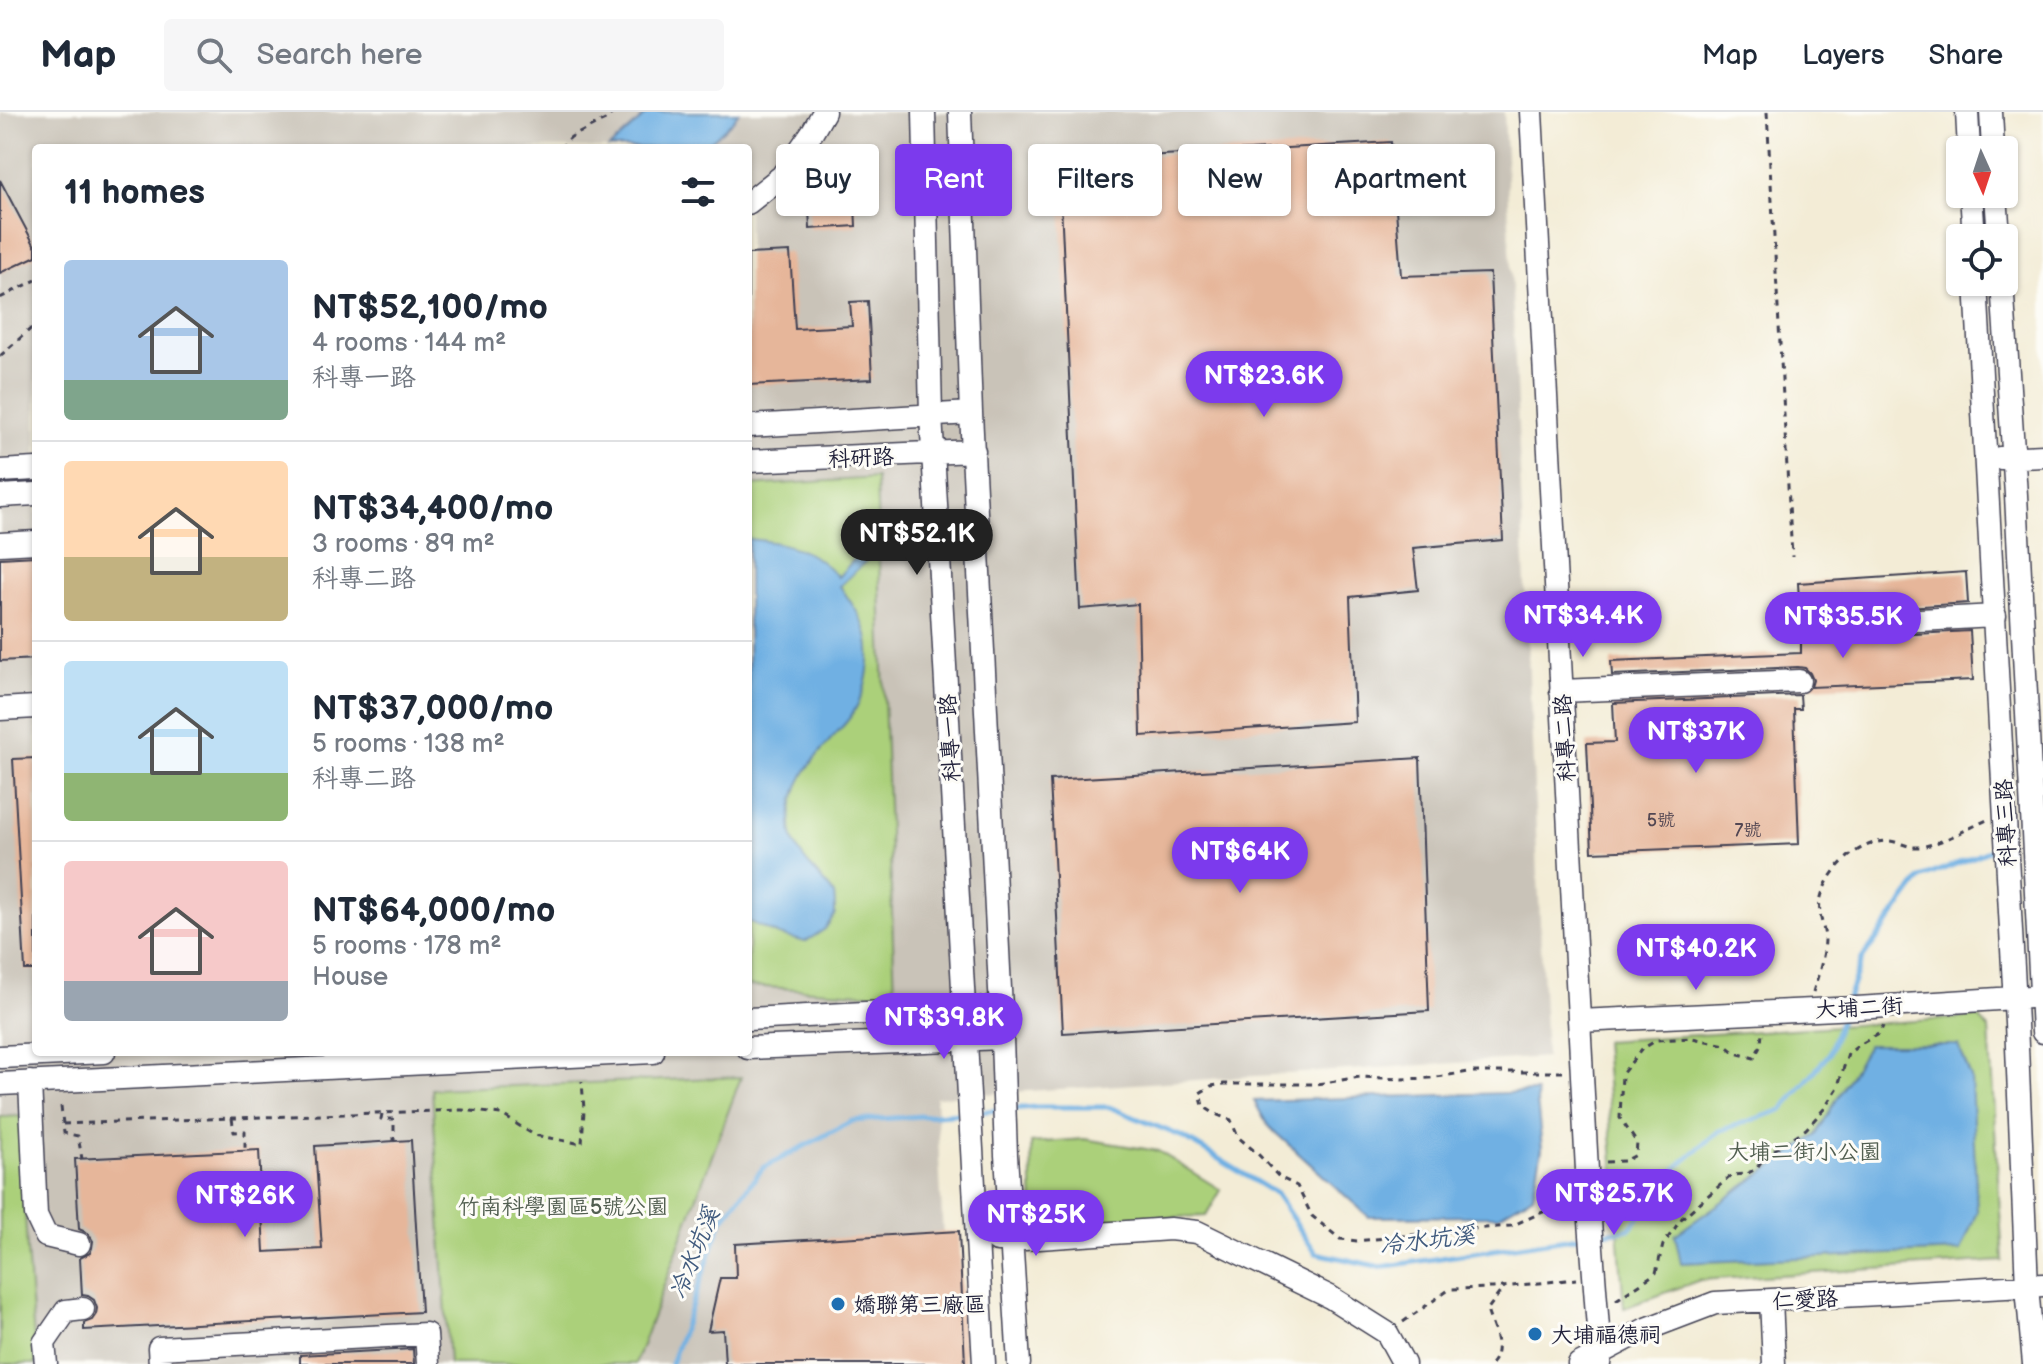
<!DOCTYPE html>
<meta charset="utf-8">
<style>
body{margin:0;font-family:"Balsamiq Sans","LXGW WenKai TC",sans-serif;background:#f6f6f7;color:#1f2937;height:100vh;display:flex;flex-direction:column;font-size:30px;white-space:nowrap}
*{box-sizing:border-box;margin:0}
p{font-size:26px;color:#747a83}
.icon{flex:none;width:44px;height:44px;fill:none;stroke:currentColor;stroke-width:2;stroke-linecap:round;stroke-linejoin:round}
.map{position:relative;flex:1;overflow:hidden}
.details{position:absolute;left:32px;top:32px;width:720px;height:912px;display:flex;flex-direction:column;background:#fff;border-radius:8px;box-shadow:0 2px 6px #0004}
.details>*{flex:none}
.banner{position:absolute;left:776px;top:32px;width:760px;height:72px;display:flex;gap:16px}
.needle{width:52px;rotate:177deg}
.buttons{position:absolute;left:1946px;top:24px;display:grid;gap:16px}
.buttons a{display:grid;place-items:center;width:72px;height:72px;border-radius:8px;background:#fff;box-shadow:0 2px 6px #0004;font-size:40px}
.price{position:absolute;translate:-50% -68px;padding:0 18px;border-radius:28px;background:#7c3aed;color:#fff;font-size:26px;line-height:52px;filter:drop-shadow(0 2px 4px #0008)}
.price::after{content:'';position:absolute;left:50%;top:48px;width:24px;height:18px;margin-left:-12px;background:inherit;clip-path:polygon(0 0,100% 0,50% 100%)}
.price.on{background:#222;color:#fff}
ul{padding:0;list-style:none}
li{display:flex;align-items:center;gap:24px;height:200px;padding:0 32px}
li+li{border-top:2px solid #e0e1e3}
li span{display:grid;place-items:center;flex:none;width:224px;height:160px;border-radius:8px;color:#555}
li>.icon{margin-inline-start:auto}
span .icon{width:96px;height:96px;fill:#fffc;stroke-width:1}
li b{font-size:34px}
h2{display:flex;justify-content:space-between;align-items:center;height:96px;padding:0 32px;font-size:34px}
.chip{padding:0 28px;border-radius:8px;background:#fff;box-shadow:0 2px 6px #0004;font-size:28px;line-height:72px}
.chip.on{background:#7c3aed;color:#fff}
header{display:flex;align-items:center;gap:48px;box-sizing:border-box;height:112px;padding:0 40px;background:#fff;border-bottom:2px solid #e0e1e3}
header strong{font-size:38px}
nav{display:flex;gap:44px;margin-inline-start:auto;font-size:28px}
.search{width:560px;height:72px;background:#f6f6f7;display:flex;align-items:center;gap:20px;box-sizing:border-box;padding:0 28px;border-radius:8px;color:#747a83;font-size:30px}
.map>svg:first-child{display:block}
.industrial{fill:#c9c3b8;fill-rule:evenodd}
.green{fill:#abd07a;stroke:#66795a;stroke-width:2}
.water{fill:#6fb0e3;stroke:#48698f;stroke-width:2}
.lines{fill:none;stroke-linecap:round;stroke-linejoin:round}
.stream{stroke:#6fb0e3;stroke-width:5}
.building{fill:#e6b69a}
.minor-casing{stroke:#414052;stroke-width:25}
.path{stroke:#414052;stroke-width:3;stroke-dasharray:6 6;stroke-linecap:butt}
.minor{stroke:#fff;stroke-width:22}
.poi-dot{fill:#1f6fb2;stroke:#fdfcf7;stroke-width:3}
.labels{text-anchor:middle;stroke-width:6;stroke-linejoin:round;paint-order:stroke}
.number-label{font-size:18px;fill:#534753}
.street-label{font-size:22px;fill:#22223b;stroke:#fdfcf7}
.park-label{font-size:22px;fill:#525f51;stroke:#fdfcf7}
.poi-label{font-size:22px;fill:#22223b;stroke:#fdfcf7;text-anchor:start}
.water-label{font-size:24px;font-style:italic;fill:#415b7e;stroke:#fdfcf7}
</style>
<header>
<strong>Map</strong>
<div class="search"><svg class="icon" aria-label="search" viewBox="0 0 24 24"><circle cx="10" cy="10" r="6"/><path d="M15 15l6 6"/></svg>Search here</div>
<nav><a>Map</a><a>Layers</a><a>Share</a></nav>
</header>
<div class="map">
<svg width="2043" height="1252" viewBox="0 0 2043 1252">
<rect width="100%" height="100%" fill="#fdfcf7"/>
<filter id="ink" filterUnits="userSpaceOnUse"><feTurbulence type="fractalNoise" baseFrequency=".0125" numOctaves="2"/><feDisplacementMap in="SourceGraphic" scale="16" xChannelSelector="R" yChannelSelector="G"/><feConvolveMatrix kernelMatrix="1 2 1 2 8 2 1 2 1" color-interpolation-filters="sRGB"/></filter>
<filter id="wash" filterUnits="userSpaceOnUse"><feTurbulence type="fractalNoise" baseFrequency=".006" numOctaves="4" result="noise"/><feDisplacementMap in="SourceGraphic" scale="32" xChannelSelector="R" yChannelSelector="G"/><feGaussianBlur stdDeviation="1.8" result="paint"/><feColorMatrix in="noise" values="0 0 0 0 0 0 0 0 0 0 0 0 0 0 0 0 0 1.4 0 .05"/><feComposite in="paint" operator="in"/></filter>
<g filter="url(#wash)">
<rect width="100%" height="100%" fill="#f3ecd6"/>
<!-- industrial -->
<path class="industrial" d="M0,0H1504L1546,945L936,985L943,1125L926,1252H0ZM36,36H748V940H36Z"/>
<!-- green -->
<path class="green" d="M876,366L895,883L748,874V374Z
M1978,905L1989,917L2003,1149L1700,1168L1624,1196L1604,929Z
M741,965L635,1252H449L432,977Z
M20,1004L27,1138L36,1252H0V1005Z
M1084,1027L1158,1039L1221,1078L1206,1104L1052,1110L1033,1106L1031,1031Z"/>
<!-- water -->
<path class="water" d="M649,0H739L733,9L704,36H609Z
M748,427C784,430 814,437 838,465L861,440L868,447L840,474C848,486 857,498 863,511C877,544 866,590 842,615C816,644 791,668 791,711C791,737 807,750 822,768C826,773 832,778 834,783C835,788 835,796 835,802L825,817L805,830L779,823L748,809Z
M1868,933H1958L1971,965L1977,1099L1961,1139L1681,1151L1675,1123L1816,1023Z
M1536,980L1542,1037L1533,1083L1498,1104L1369,1105L1268,1014L1254,989Z"/>
<g class="lines">
<!-- stream -->
<path class="stream" d="M1846,892L1862,847L1921,766L2001,734
M1009,997L1036,995H1109L1183,1025L1276,1082L1316,1141L1381,1155L1586,1124
M977,1000L999,998
M1596,1122L1630,1117L1677,1055L1719,1019L1782,998L1829,942L1843,901
M671,1252L722,1108L763,1056L852,1009L963,1001"/>
</g>
<g id="blocks">
<!-- building -->
<path class="building" d="M1391,30L1401,164L1490,161L1503,428L1413,436L1418,478L1350,485L1355,610L1141,624L1138,492L1080,497L1059,49Z
M0,68L36,136V144L0,161Z
M854,73L856,114L810,117L808,76Z
M790,140L795,217L852,214L850,190L868,189L872,267L748,273V142Z
M36,444V547L0,549V446Z
M1966,460L1968,491L1800,502L1798,471Z
M1970,519L1973,568L1811,575L1813,568L1810,561L1805,556L1798,555L1612,563L1611,549L1801,541V527L1807,528Z
M1800,583L1801,597H1794L1799,732L1592,740L1587,631L1615,630L1613,591Z
M36,646V858H25L13,647Z
M1420,646L1429,899L1063,921L1050,668Z
M411,1028L421,1200L84,1218V1211L92,1208L96,1202L97,1196L94,1188L88,1184L82,1183L80,1146L90,1141L92,1136L93,1129L88,1121L79,1117L75,1047L259,1038L264,1140L322,1137L315,1034Z
M959,1119L965,1252H725L723,1218L708,1219L720,1166H736L735,1132Z
M413,1237L414,1252H300V1243Z"/>
</g>
</g>
<g filter="url(#ink)">
<use href="#blocks" fill-opacity="0" stroke="#414052" stroke-width="2"/>
<g class="lines">
<defs>
<path id="minor" d="M924,0L931,303L984,1252
M960,0L971,301L1001,897L1006,1043L1019,1252
M1531,0L1589,1096L1600,1243L1599,1252
M1967,0L1969,38
M1991,0L1993,38
M1971,82L1974,126
M1996,82L1999,126
M748,91L782,64L813,19L824,0
M1976,170L2016,911L2027,1175L2034,1252
M2002,170L2016,383L2043,920
M748,314L971,301
M2000,346L2043,344
M748,349L974,339
M0,359L36,357
M0,384L36,382
M0,432L36,430
M1806,514L1995,504
M1561,579L1799,569
M0,597L36,595
M748,907L963,896L1001,897
M1579,909L1857,896L2030,885
M748,936L1002,926
M0,945L104,940
M30,970L36,1103L46,1124L79,1132
M0,972L653,940
M997,1129L1170,1117L1197,1120L1330,1185L1387,1221L1404,1252
M1771,1188L1774,1252
M46,1252L44,1231L66,1199L83,1197
M160,1252L159,1236L426,1222L428,1252
M1579,1252L1644,1218L1715,1191L2043,1173"/>
</defs>
<!-- minor casing -->
<use href="#minor" class="minor-casing"/>
<!-- path -->
<path class="path" d="M1767,0L1792,445
M560,36L571,25L607,7L613,0
M0,186L36,168
M0,244L36,212
M1813,880C1818,863 1825,844 1825,826C1824,814 1818,802 1820,790C1825,760 1857,729 1888,729C1898,729 1908,736 1918,735C1937,734 1969,716 1987,708
M1563,960H1469L1430,966L1402,967L1360,965L1317,972H1224L1211,974L1200,981L1203,994L1215,1002L1231,1008L1238,1025L1258,1042L1279,1065L1297,1074L1312,1104L1340,1127L1357,1129L1459,1118L1511,1114L1550,1097L1571,1095
M61,994L64,1021L78,1024L82,1047
M382,1002L381,1007H394V1029
M232,1006L234,1020L245,1019V1039
M63,1012L462,998L501,1002L534,1023L582,1032L584,998L582,969
M1606,1050L1625,1049L1636,1043L1637,1031L1620,1006L1622,962L1642,937L1657,928L1692,926L1725,933L1735,941L1754,946L1761,933L1762,920
M1616,1188L1656,1161L1663,1133L1682,1106L1732,1063L1746,1062L1756,1057L1765,1044L1806,1017L1824,997L1837,977L1848,942L1859,933L1880,921L1883,914
M1403,1210L1450,1177L1493,1176L1576,1167
M1491,1252C1505,1237 1492,1216 1487,1198L1504,1175"/>
<!-- minor -->
<use href="#minor" class="minor"/>
</g>
</g>
<!-- markers -->
<g class="poi-dot">
<circle cx="838" cy="1192" r="8"/>
<circle cx="1535" cy="1222" r="8"/>
</g>
<g class="labels">
<!-- number labels -->
<g class="number-label">
<text x="1661" y="714">5號</text>
<text x="1748" y="724">7號</text>
</g>
<!-- street labels -->
<g class="street-label">
<text transform="translate(861 345) rotate(-2)" y="8">科研路</text>
<text transform="translate(949 626) rotate(-93)" y="8">科專一路</text>
<text transform="translate(1564 626) rotate(-93)" y="8">科專二路</text>
<text transform="translate(2005 711) rotate(-93)" y="8">科專三路</text>
<text transform="translate(1859 895) rotate(-3)" y="8">大埔二街</text>
<text transform="translate(1805 1187) rotate(-3)" y="8">仁愛路</text>
</g>
<!-- park labels -->
<g class="park-label">
<text x="1804" y="1047">大埔二街小公園</text>
<text x="563" y="1102">竹南科學園區5號公園</text>
</g>
<!-- poi labels -->
<g class="poi-label">
<text x="854" y="1200">嬌聯第三廠區</text>
<text x="1551" y="1230">大埔福德祠</text>
</g>
<!-- water labels -->
<g class="water-label">
<text transform="translate(1427 1128) rotate(-7)" y="8">冷水坑溪</text>
<text transform="translate(694 1141) rotate(-68)" y="8">冷水坑溪</text>
</g>
</g>
</svg>
<div class="buttons">
<a><svg class="needle" viewBox="-14 -14 28 28"><path d="M0-13l5 13h-10z" fill="#e53935"/><path d="M0 13l5-13h-10z" fill="#747a83"/></svg></a>
<a><svg class="icon" aria-label="locate" viewBox="0 0 24 24"><circle cx="12" cy="12" r="6"/><path d="M12 2v4M12 18v4M2 12h4M18 12h4"/></svg></a>
</div>
<b class="price" style="left:1264px;top:307px">NT$23.6K</b>
<b class="price on" style="left:917px;top:465px">NT$52.1K</b>
<b class="price" style="left:1583px;top:547px">NT$34.4K</b>
<b class="price" style="left:1843px;top:548px">NT$35.5K</b>
<b class="price" style="left:1696px;top:663px">NT$37K</b>
<b class="price" style="left:1240px;top:783px">NT$64K</b>
<b class="price" style="left:1696px;top:880px">NT$40.2K</b>
<b class="price" style="left:944px;top:949px">NT$39.8K</b>
<b class="price" style="left:1614px;top:1125px">NT$25.7K</b>
<b class="price" style="left:245px;top:1127px">NT$26K</b>
<b class="price" style="left:1036px;top:1146px">NT$25K</b>
<div class="banner">
<a class="chip">Buy</a>
<a class="chip on">Rent</a>
<a class="chip">Filters</a>
<a class="chip">New</a>
<a class="chip">Apartment</a>
</div>
<section class="details">
<h2>11 homes<svg class="icon" aria-label="filters" viewBox="0 0 24 24"><path d="M4 7h16M4 17h16"/><circle cx="9" cy="7" r="2"/><circle cx="15" cy="17" r="2"/></svg></h2>
<ul>
<li><span style="background:linear-gradient(#a9c7e8 75%,#7fa58c 0)"><svg class="icon" aria-label="home" viewBox="0 0 24 24"><path d="M3 11l9-7 9 7M6 9v11h12V9"/></svg></span><div><b>NT$52,100/mo</b><p>4 rooms · 144 m²</p><p>科專一路</p></div></li>
<li><span style="background:linear-gradient(#ffd9b3 60%,#c2b280 0)"><svg class="icon" aria-label="home" viewBox="0 0 24 24"><path d="M3 11l9-7 9 7M6 9v11h12V9"/></svg></span><div><b>NT$34,400/mo</b><p>3 rooms · 89 m²</p><p>科專二路</p></div></li>
<li><span style="background:linear-gradient(#bfe0f5 70%,#8fb573 0)"><svg class="icon" aria-label="home" viewBox="0 0 24 24"><path d="M3 11l9-7 9 7M6 9v11h12V9"/></svg></span><div><b>NT$37,000/mo</b><p>5 rooms · 138 m²</p><p>科專二路</p></div></li>
<li><span style="background:linear-gradient(#f6c9c9 75%,#9aa5b1 0)"><svg class="icon" aria-label="home" viewBox="0 0 24 24"><path d="M3 11l9-7 9 7M6 9v11h12V9"/></svg></span><div><b>NT$64,000/mo</b><p>5 rooms · 178 m²</p><p>House</p></div></li>
</ul>
</section>
</div>
